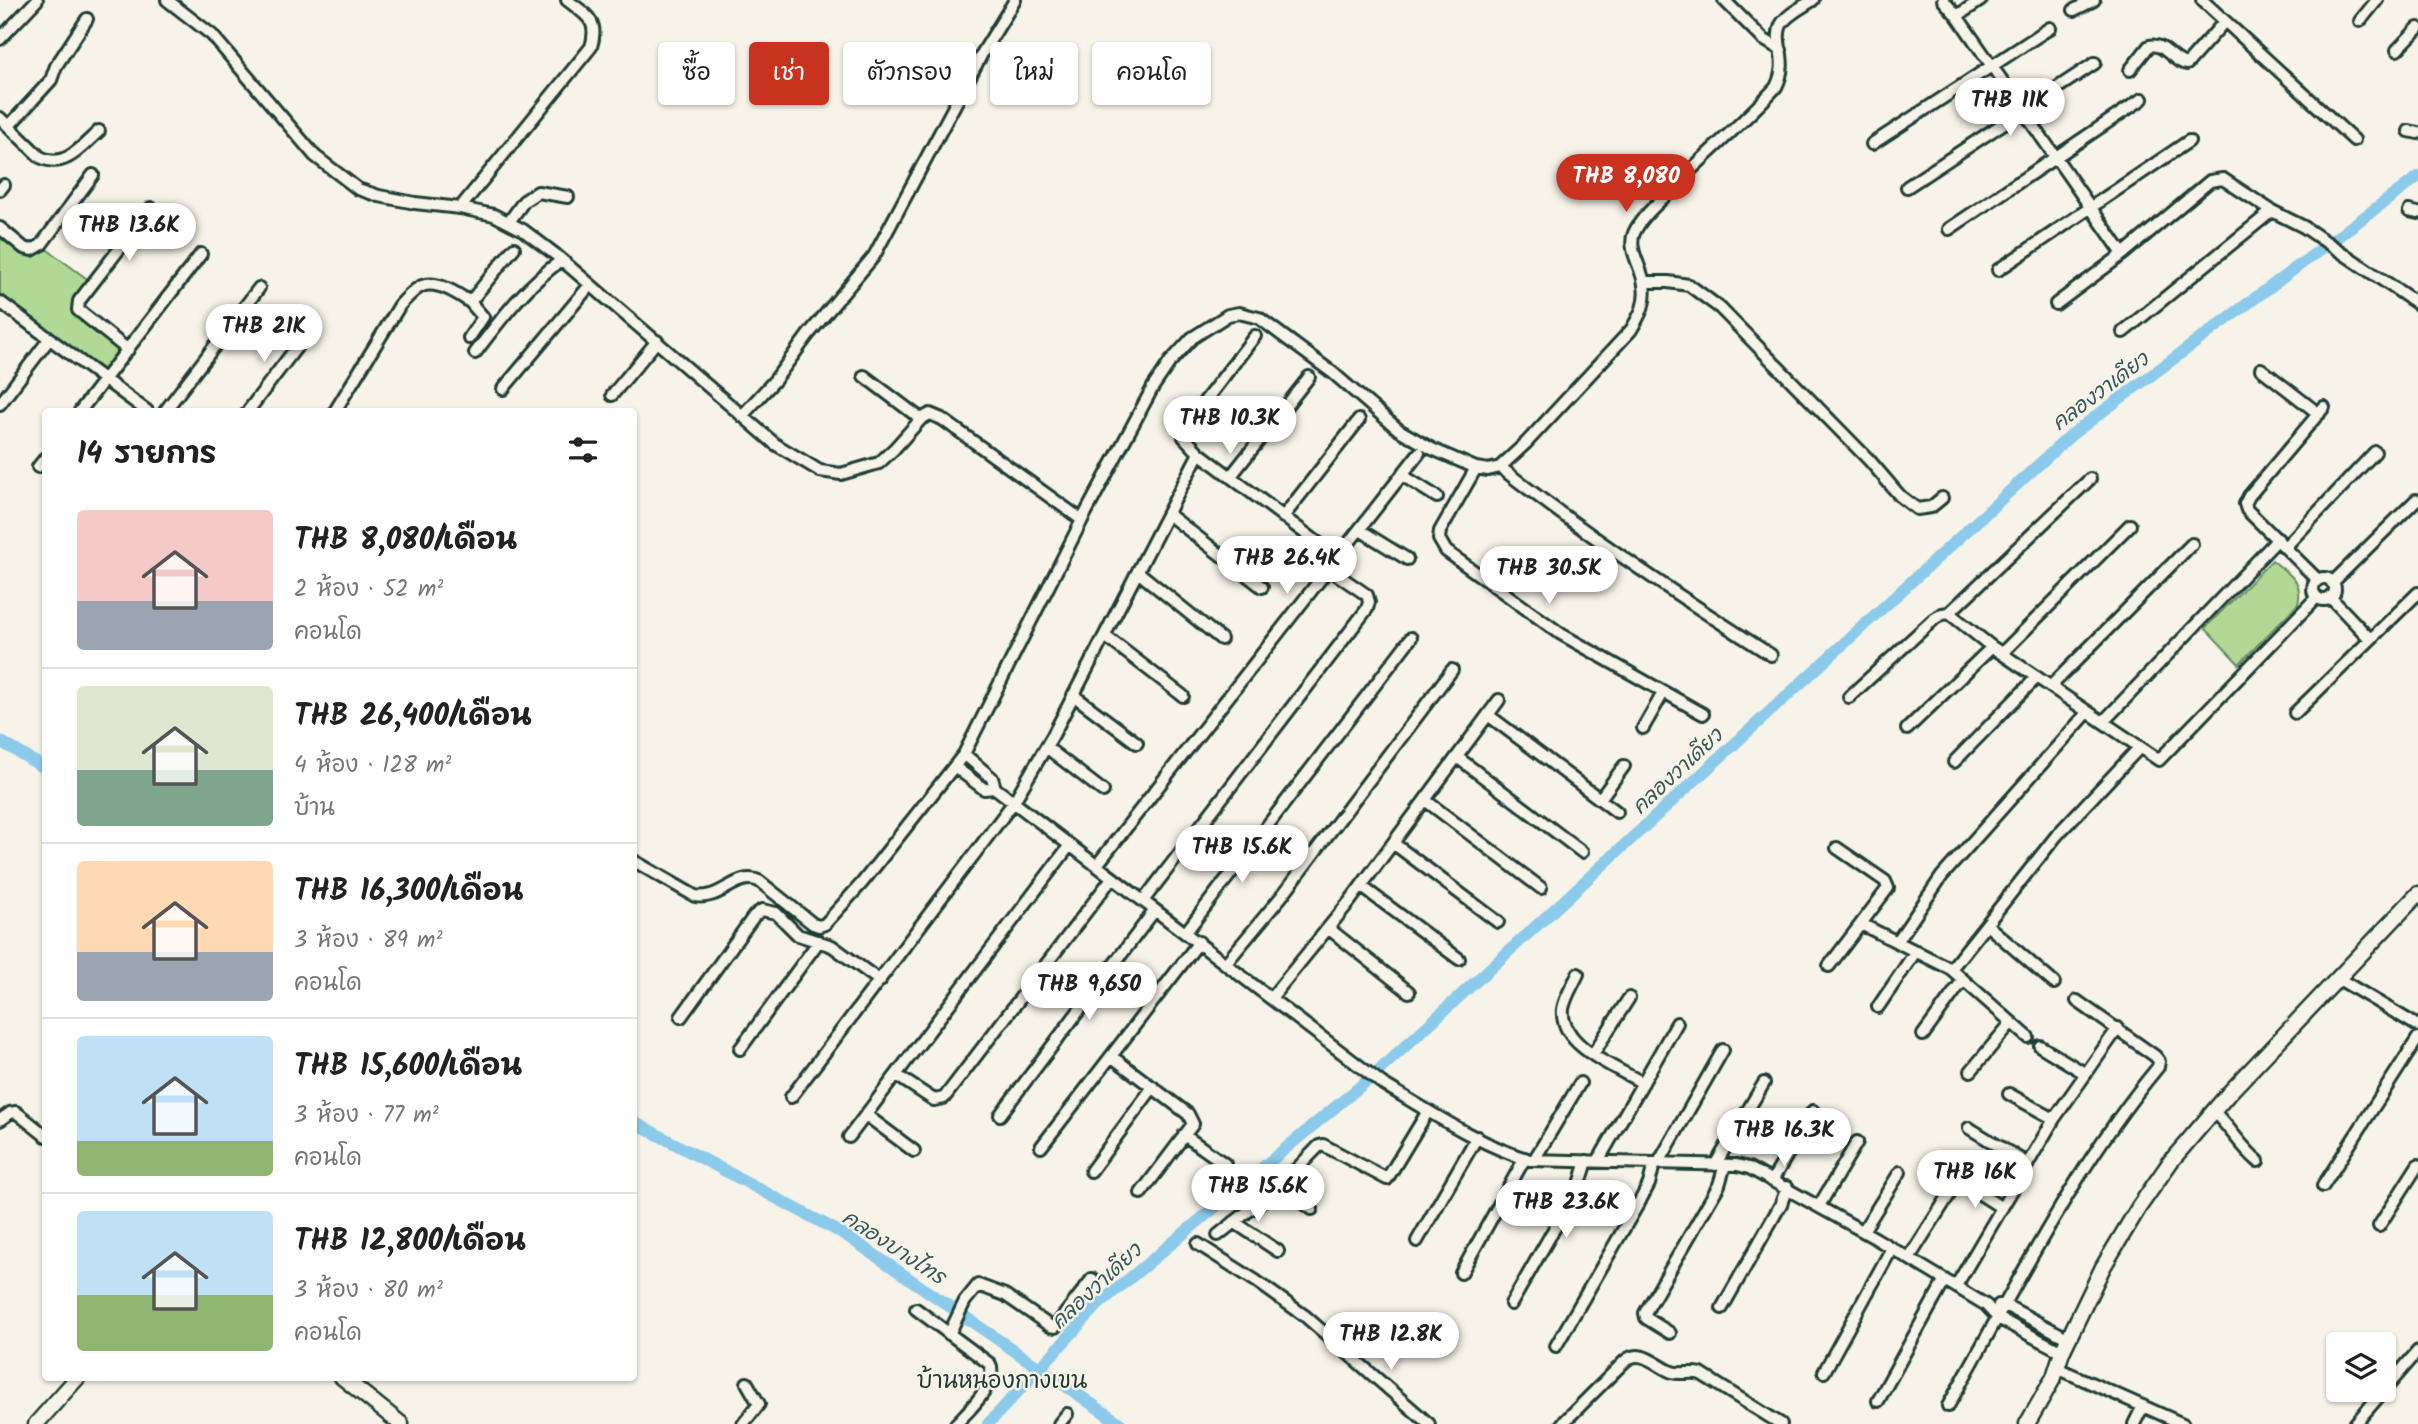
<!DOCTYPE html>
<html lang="th">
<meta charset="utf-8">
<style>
body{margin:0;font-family:Kalam,"Playpen Sans Thai",sans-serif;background:#f2f2f2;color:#222;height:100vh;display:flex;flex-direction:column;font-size:26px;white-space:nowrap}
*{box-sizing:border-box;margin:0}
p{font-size:23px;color:#767676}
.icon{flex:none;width:38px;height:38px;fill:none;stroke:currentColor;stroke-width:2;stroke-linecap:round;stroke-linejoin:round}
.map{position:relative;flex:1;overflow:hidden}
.details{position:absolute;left:42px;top:408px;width:595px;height:973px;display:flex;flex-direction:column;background:#fff;border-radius:7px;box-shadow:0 2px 5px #0004}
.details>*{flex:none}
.hud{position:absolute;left:658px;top:42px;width:665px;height:63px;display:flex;gap:14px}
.buttons{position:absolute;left:2326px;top:1332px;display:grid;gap:14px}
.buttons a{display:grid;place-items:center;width:70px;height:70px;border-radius:7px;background:#fff;box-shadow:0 2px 5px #0004;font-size:35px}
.price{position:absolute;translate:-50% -60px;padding:0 16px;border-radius:24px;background:#fff;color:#222;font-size:23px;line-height:46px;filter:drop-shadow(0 2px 4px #0008)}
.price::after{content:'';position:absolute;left:50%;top:42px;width:21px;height:16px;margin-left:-10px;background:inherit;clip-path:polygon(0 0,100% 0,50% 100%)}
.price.selected{background:#c8321e;color:#fff}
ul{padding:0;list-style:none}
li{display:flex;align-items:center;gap:21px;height:175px;padding:0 35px}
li+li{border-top:2px solid #e0e0e0}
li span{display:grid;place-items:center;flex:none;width:196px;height:140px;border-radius:7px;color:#555}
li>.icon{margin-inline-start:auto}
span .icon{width:84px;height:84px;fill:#fffc;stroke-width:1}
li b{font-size:30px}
h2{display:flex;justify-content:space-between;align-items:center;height:84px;padding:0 35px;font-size:30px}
.pill{padding:0 24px;border-radius:7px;background:#fff;box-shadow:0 2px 5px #0004;font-size:24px;line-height:63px}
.pill.selected{background:#c8321e;color:#fff}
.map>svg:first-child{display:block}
.green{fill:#b1d995;stroke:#688b64;stroke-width:2}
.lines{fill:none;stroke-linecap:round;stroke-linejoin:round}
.canal{stroke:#8bcaeb;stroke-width:12}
.minor-casing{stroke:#1f3d34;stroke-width:16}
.tertiary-casing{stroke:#1f3d34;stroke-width:19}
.minor{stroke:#f7f3e8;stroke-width:10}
.tertiary{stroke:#f7f3e8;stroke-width:14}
.labels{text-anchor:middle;stroke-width:5;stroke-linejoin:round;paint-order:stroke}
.water-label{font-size:21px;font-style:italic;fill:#355959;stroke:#f7f3e8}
.quarter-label{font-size:23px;fill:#1f3d34;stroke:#f7f3e8}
</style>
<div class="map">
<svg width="2418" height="1424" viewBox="0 0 2418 1424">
<rect width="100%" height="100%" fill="#f7f3e8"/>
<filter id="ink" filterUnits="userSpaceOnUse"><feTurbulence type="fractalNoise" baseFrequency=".0143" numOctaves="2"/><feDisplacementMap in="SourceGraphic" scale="14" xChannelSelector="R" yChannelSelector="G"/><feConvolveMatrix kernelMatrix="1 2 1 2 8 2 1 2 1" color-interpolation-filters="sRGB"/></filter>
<g filter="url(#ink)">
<!-- green -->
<path class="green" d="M0,227L34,254L41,245L94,284L77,308L132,346L104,380L0,302Z
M2272,560C2288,574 2304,580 2298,604L2239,664L2205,628Z"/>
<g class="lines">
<!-- canal -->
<path class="canal" d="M0,741L46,769
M634,1122L847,1236L1121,1424
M988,1424L1099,1304L1375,1074L2071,435L2418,177"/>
<defs>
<path id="minor" d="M167,0L212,35L315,156L358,189L379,196L415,203L460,208L494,215L523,230L556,255L775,444L820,471L841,474L879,463L894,449L921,419L930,414L942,419L1082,520
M1724,0L1763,39L1781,50
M1943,0L1957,16L2123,254
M2202,0L2354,140
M2074,10L2094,0
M1957,16L1981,0
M2360,21L2377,0
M0,39L37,0
M2397,50L2418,28
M2130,70L2149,46C2165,42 2172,62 2187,64L2225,21
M0,118L40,157C65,170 82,146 99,131
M9,126L51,80L56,66L87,19
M2409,131L2418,133
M1872,144L2050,28
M1907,187L2095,63
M0,190L4,185
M460,208L591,47C599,21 588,16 567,0
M2409,211L2418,213
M509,222L524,201L538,192L568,197
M0,228L24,248L32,250L41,245L93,175
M1949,229L2142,99
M1998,270L2189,141
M1644,282H1668L1689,285L1720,308L1870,461L1900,496L1917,509L1931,507L1942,498
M0,302L147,411
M2056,304L2123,254L2210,181L2223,179L2272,211L2304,227L2418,304
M2123,332L2272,211
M1255,336L1188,423L1184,437L1199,453L1338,558
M469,338L483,317L470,302
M128,350L78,310L79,301L151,208
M475,353C501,319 526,285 562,260
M2261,369L2319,414
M864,376L921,419
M503,389L590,285
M612,395L657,341
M0,404L50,338
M80,411L201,254
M165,411L259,288
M248,411L305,336
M335,411L400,305C406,299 414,289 422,286C437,280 458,294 470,302L514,248
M742,416L775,380L808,335L874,256L983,52L1015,0
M38,467L46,457
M1500,467C1586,535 1678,596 1771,655
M1476,468L1440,531L1439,539L1446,551L1561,634L1703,714
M1402,475L1437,497
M1231,476L1309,377
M1168,514L1262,587
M1283,517L1359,420
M1360,530L1407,559
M2285,547L2375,452
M1138,572L1221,639
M2313 589a11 11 0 1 1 22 0a11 11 0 1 1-22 0Z
M2318,580L2247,510L2245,504L2249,496L2324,407
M2332,583L2416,500
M2330,597L2370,639
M1949,613L1992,647L2159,760L2317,597
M1105,636L1183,696
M2002,653L2130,525
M2051,686L2192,544
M1073,695L1137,743
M1849,697L1934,619L1942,614L1949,613L2090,479
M2295,713L2418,593
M1488,715L1617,812
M2103,722L2278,539
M1643,728L1663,693
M1907,729L1992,647
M1046,747L1103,791
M964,754L992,778L995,788L1383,1084C1427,1110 1481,1146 1530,1160L1737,1165L1749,1168L1875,1238L1986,1305L1998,1318L2062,1352
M1457,757L1582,852
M1954,762L2037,677
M955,767L984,789L995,788
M1600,799L1624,766
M1425,800L1541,888
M1393,843L1498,922
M634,861L695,896C721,901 737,871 759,881L813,924L819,926L825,924L862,883L964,754L1082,520L1153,387L1170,362L1192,338L1228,315L1239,313L1259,318L1333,373L1399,430L1432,449L1476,468L1488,470L1500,467L1526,443L1631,330C1640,315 1647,303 1644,285C1643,269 1627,249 1634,233C1640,219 1654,207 1665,196C1700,158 1742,125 1776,87C1790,60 1773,43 1781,25C1787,14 1803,7 1813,0
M1097,865L1419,453
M1361,886L1459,959
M1143,901L1367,609L1369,602L1367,595L1329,569
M1861,924L1951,969L2028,1037
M1987,925L2054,983
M1328,928L1409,992
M1186,932L1411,638
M1897,942L1942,876L2088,712
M1226,963L1281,897L1452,670
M1829,966L1888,888L1885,881L1837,848
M1951,969L2057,835L2140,747
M1578,974C1573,985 1565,997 1563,1009C1559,1046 1617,1068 1643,1083
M2339,979L2418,1026
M1271,998L1350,901L1499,700
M1878,1007L1916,951
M681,1017L754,916L762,910L776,913L798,935L832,946L880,981
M1923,1035L1963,980
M2040,1046L2086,1074
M740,1049L819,941
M1593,1054L1629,998
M1111,1056L1188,1114L1193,1124L1141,1193
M1971,1071L2011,1023
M896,1075L934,1100L944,1098L1112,878
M2009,1094L2054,1119
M791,1097L1013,803L1053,735L1199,453
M2213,1111C2230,1127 2240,1146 2258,1161
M866,1115L914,1151
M1000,1115L1155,910
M0,1120L10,1113L16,1112L46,1136
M1969,1128L2028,1164
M1184,1135L1225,1164
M849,1137L1070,845
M1041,1147L1199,942
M1534,1160L1580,1083
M1598,1161L1677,1023
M1658,1164L1723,1050
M1715,1165L1764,1083
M1091,1171L1153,1087
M1773,1179L1813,1111
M2323,1186L2418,1038
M1279,1187L1312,1209
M1819,1206L1857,1142
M1234,1222L1278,1251
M2379,1226L2418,1165
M1863,1231L1900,1172
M1218,1235L1279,1187L1319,1146L1323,1145L1387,1179L1428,1111
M1417,1241L1477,1137
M1198,1244L1256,1281L1305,1316L1429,1424
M1909,1258L1956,1184L1963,1183L2002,1208
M1461,1273L1525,1158
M1956,1286L2054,1119L2118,1028
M1511,1304L1580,1184L1587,1161
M1999,1305H2005L2069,1339
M1722,1308L1781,1204L1787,1187
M916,1309L990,1364C998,1384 968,1411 956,1424
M1670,1333L1646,1318L1645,1313L1719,1185L1725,1165
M949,1334L965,1301L978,1285L1005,1295L1050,1326L1055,1327L1092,1279
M1556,1346L1641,1199L1649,1184L1654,1164
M2057,1368L2183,1424
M1824,1372L1892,1248
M1878,1401L1945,1280
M1948,1406C2013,1292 2074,1168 2158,1067L2159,1061L2155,1056L2077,1001
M743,1424L759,1404L747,1383
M1059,1424L1067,1414
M1562,1424L1625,1361C1641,1347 1656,1366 1672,1372C1681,1375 1691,1371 1701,1374L1781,1424
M2134,1424L2143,1406
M2355,1424L2418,1351"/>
<path id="tertiary" d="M342,1377L401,1424
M36,1424L78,1377
M2027,1424L2054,1377L2062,1352L2103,1267L2139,1207L2171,1161L2230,1092L2418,894"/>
</defs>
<!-- minor casing -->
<use href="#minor" class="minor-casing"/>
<!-- tertiary casing -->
<use href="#tertiary" class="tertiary-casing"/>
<!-- minor -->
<use href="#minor" class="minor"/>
<!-- tertiary -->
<use href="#tertiary" class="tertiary"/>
</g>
</g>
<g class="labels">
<!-- water labels -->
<g class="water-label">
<text transform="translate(2100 391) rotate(-37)" y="7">คลองวาเดียว</text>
<text transform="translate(1677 771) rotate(-43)" y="7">คลองวาเดียว</text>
<text transform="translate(894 1247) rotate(33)" y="7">คลองบางไทร</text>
<text transform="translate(1096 1286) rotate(-43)" y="7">คลองวาเดียว</text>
</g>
<!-- quarter labels -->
<g class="quarter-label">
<text x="1002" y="1388">บ้านหนองกางเขน</text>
</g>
</g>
</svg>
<div class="buttons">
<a><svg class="icon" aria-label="layers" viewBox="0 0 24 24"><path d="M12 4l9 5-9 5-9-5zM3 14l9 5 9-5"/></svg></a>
</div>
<b class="price" style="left:2010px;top:138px">THB 11K</b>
<b class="price selected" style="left:1626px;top:214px">THB 8,080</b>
<b class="price" style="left:129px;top:263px">THB 13.6K</b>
<b class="price" style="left:264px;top:364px">THB 21K</b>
<b class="price" style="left:1230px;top:456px">THB 10.3K</b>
<b class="price" style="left:1287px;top:596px">THB 26.4K</b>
<b class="price" style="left:1549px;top:606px">THB 30.5K</b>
<b class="price" style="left:1242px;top:885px">THB 15.6K</b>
<b class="price" style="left:1089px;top:1022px">THB 9,650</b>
<b class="price" style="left:1784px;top:1168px">THB 16.3K</b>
<b class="price" style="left:1975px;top:1210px">THB 16K</b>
<b class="price" style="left:1258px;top:1224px">THB 15.6K</b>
<b class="price" style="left:1566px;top:1240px">THB 23.6K</b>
<b class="price" style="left:1391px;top:1372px">THB 12.8K</b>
<div class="hud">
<a class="pill">ซื้อ</a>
<a class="pill selected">เช่า</a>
<a class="pill">ตัวกรอง</a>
<a class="pill">ใหม่</a>
<a class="pill">คอนโด</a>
</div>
<section class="details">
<h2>14 รายการ<svg class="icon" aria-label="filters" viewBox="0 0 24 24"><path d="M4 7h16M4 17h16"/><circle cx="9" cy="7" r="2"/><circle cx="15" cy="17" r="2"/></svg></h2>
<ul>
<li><span style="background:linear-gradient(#f6c9c9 65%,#9aa5b1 0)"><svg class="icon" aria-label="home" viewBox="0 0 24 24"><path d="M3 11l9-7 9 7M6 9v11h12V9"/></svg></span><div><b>THB 8,080/เดือน</b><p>2 ห้อง · 52 m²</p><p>คอนโด</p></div></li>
<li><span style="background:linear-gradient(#dfe7d0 60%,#7fa58c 0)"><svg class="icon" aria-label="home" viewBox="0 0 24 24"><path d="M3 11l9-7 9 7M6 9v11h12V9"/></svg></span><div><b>THB 26,400/เดือน</b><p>4 ห้อง · 128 m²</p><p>บ้าน</p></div></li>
<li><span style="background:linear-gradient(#ffd9b3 65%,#9aa5b1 0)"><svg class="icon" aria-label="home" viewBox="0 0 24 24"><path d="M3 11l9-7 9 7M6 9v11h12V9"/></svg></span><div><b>THB 16,300/เดือน</b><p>3 ห้อง · 89 m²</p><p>คอนโด</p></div></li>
<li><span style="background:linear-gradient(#bfe0f5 75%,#8fb573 0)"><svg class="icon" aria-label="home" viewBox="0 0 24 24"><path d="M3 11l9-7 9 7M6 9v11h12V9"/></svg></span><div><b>THB 15,600/เดือน</b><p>3 ห้อง · 77 m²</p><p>คอนโด</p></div></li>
<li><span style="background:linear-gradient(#bfe0f5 60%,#8fb573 0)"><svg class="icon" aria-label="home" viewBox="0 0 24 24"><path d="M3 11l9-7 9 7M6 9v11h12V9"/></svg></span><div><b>THB 12,800/เดือน</b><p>3 ห้อง · 80 m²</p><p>คอนโด</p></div></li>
</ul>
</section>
</div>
